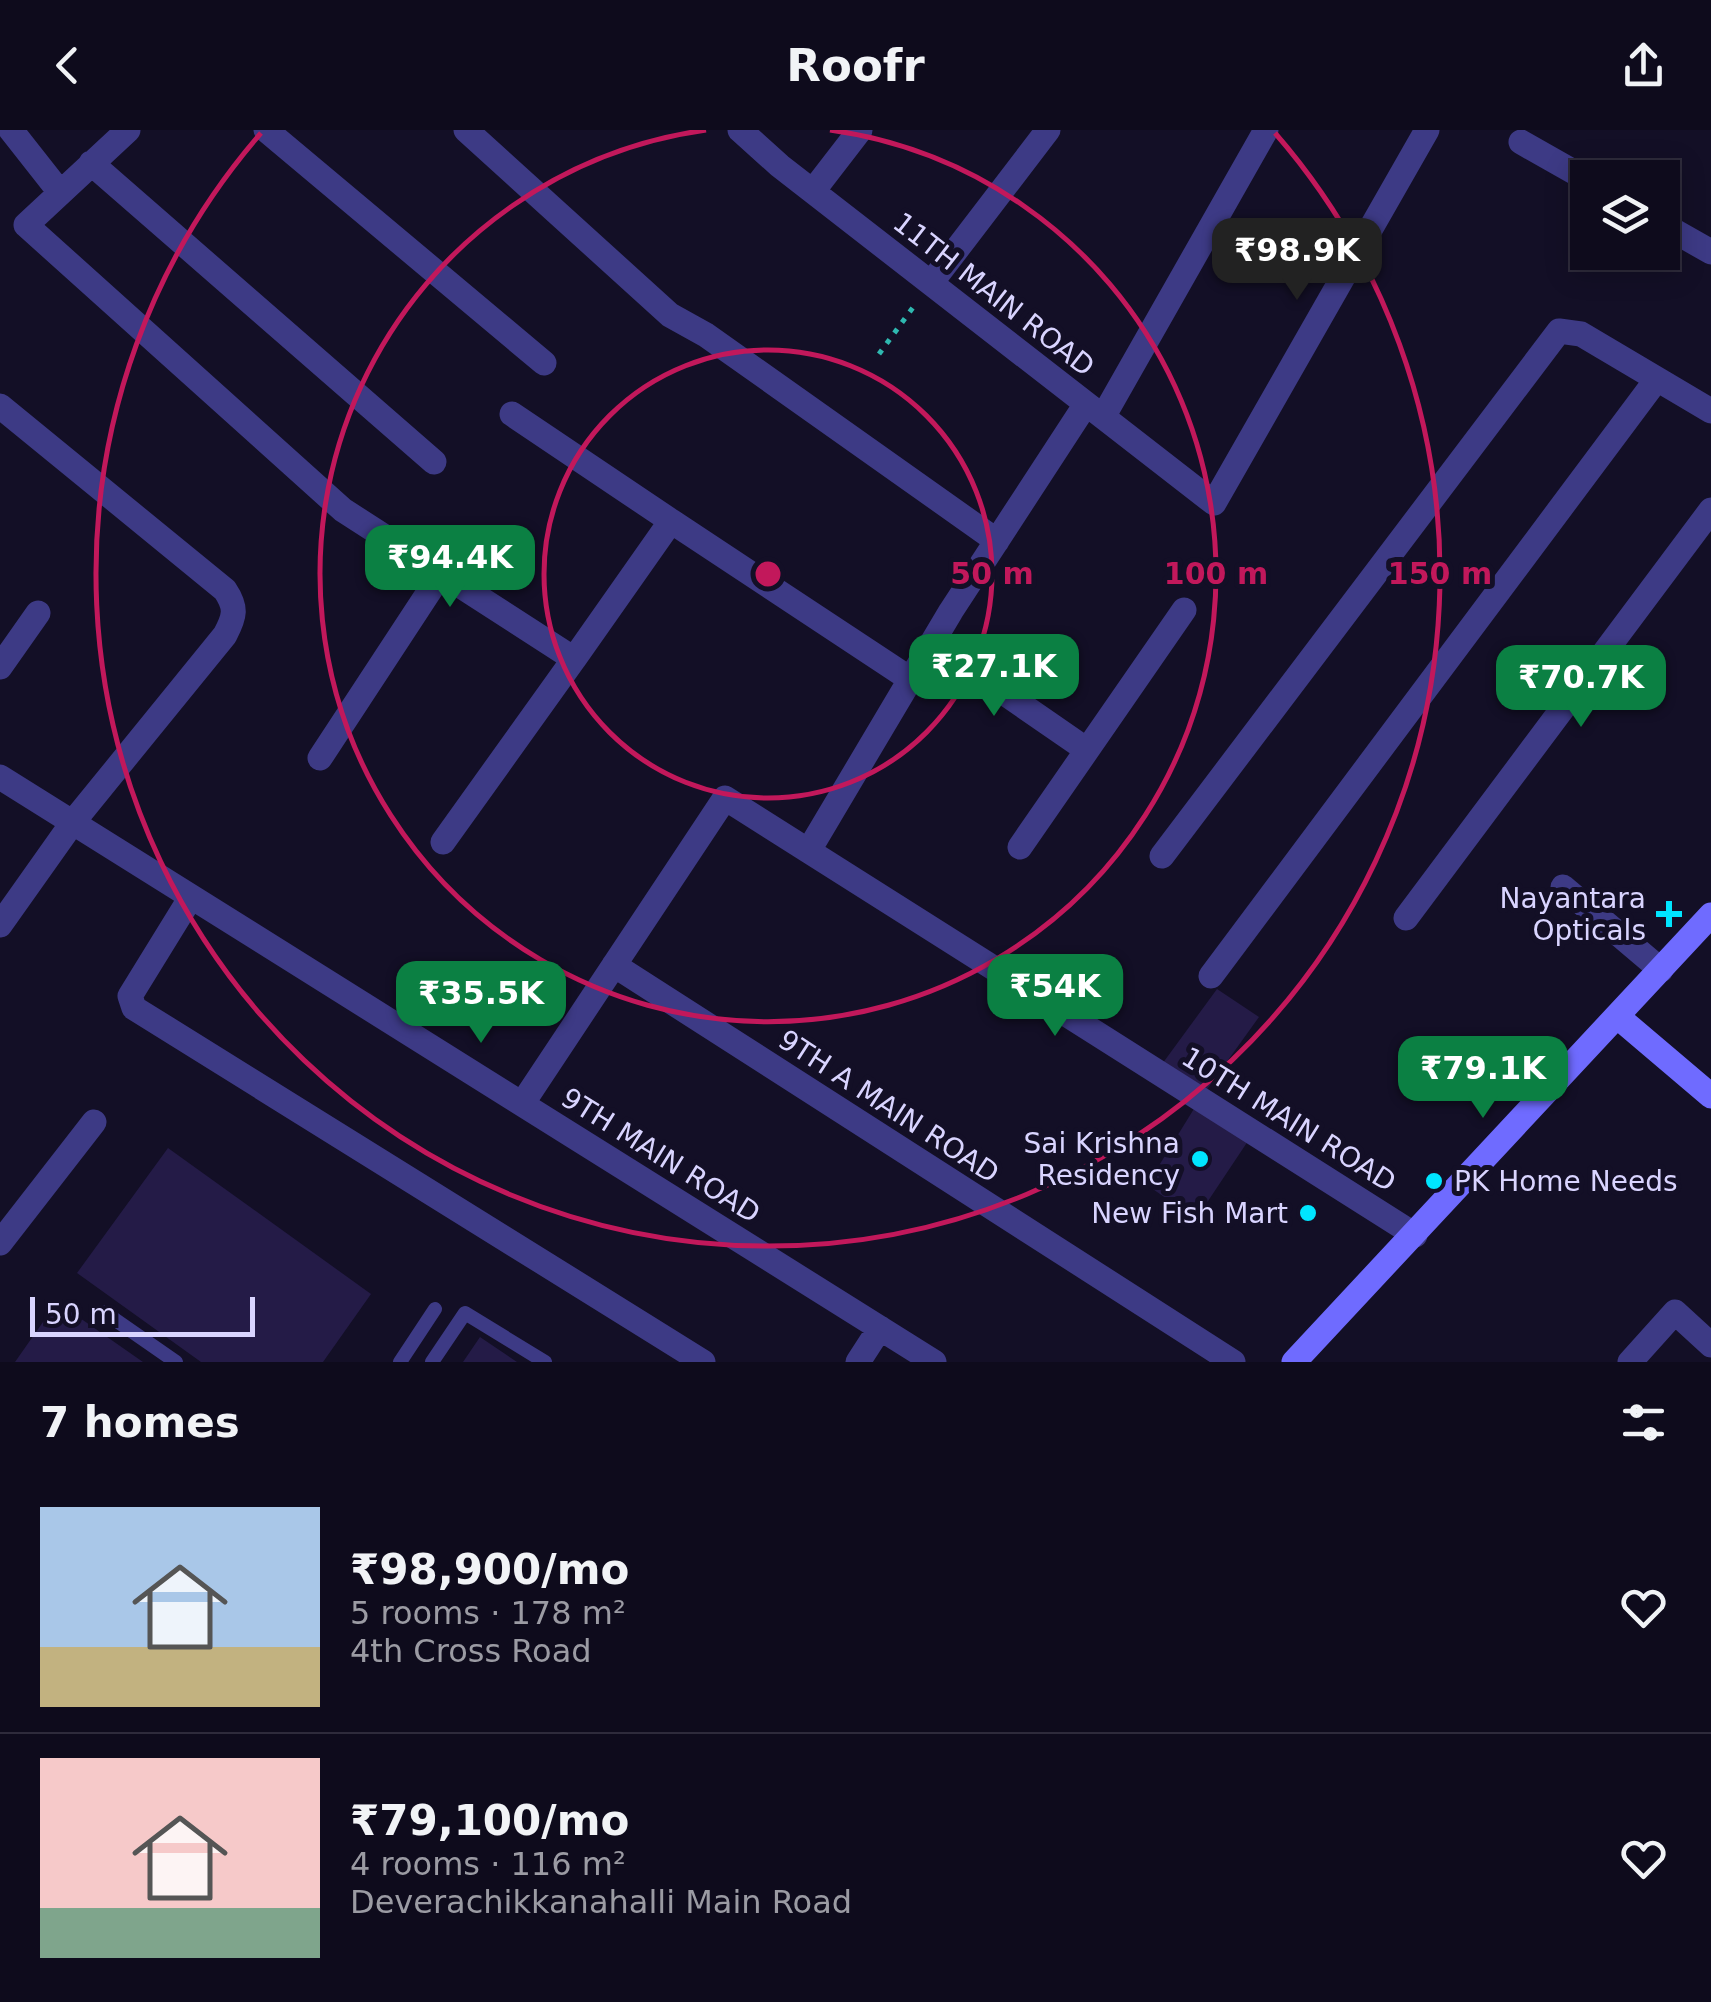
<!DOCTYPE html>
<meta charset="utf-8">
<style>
body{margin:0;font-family:"DejaVu Sans",sans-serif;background:#171425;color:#f1f3f6;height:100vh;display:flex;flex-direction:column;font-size:38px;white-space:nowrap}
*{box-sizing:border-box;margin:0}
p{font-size:32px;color:#9b9ba3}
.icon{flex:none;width:55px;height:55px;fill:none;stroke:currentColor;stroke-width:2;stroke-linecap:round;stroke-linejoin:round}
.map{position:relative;height:1232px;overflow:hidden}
.drawer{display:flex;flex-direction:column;background:#0e0b1c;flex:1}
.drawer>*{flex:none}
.fabs{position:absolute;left:1570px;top:30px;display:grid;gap:20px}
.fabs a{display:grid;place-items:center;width:110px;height:110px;border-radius:0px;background:#0e0b1c;box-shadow:0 5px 25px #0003,0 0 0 2px #2e2b3b;font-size:50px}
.scale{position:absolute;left:30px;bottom:25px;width:225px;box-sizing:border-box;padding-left:10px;border:5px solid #d9d4ff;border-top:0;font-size:28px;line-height:35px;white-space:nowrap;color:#d9d4ff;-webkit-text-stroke:8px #130f26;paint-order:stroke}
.price{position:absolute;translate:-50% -85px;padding:0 22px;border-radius:20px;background:#0b8043;color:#fff;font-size:32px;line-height:65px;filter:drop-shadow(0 2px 5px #0008)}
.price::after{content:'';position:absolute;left:50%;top:60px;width:30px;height:22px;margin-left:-15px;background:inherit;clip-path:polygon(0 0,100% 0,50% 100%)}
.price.current{background:#222;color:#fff}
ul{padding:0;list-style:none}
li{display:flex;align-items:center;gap:30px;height:250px;padding:0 40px}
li+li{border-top:2px solid #2e2b3b}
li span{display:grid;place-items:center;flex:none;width:280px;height:200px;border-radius:0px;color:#555}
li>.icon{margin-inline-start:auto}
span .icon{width:120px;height:120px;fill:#fffc;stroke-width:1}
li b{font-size:42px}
h2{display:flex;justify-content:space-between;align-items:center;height:120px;padding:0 40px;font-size:42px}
header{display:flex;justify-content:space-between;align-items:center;height:130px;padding:0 40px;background:#0e0b1c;font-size:45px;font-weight:700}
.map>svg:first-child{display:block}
.building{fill:#241b47}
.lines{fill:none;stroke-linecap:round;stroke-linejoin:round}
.path{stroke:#2fb8b0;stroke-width:5;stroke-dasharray:5 8;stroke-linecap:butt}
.lane{stroke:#3d3a85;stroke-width:14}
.street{stroke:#3d3a85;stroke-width:25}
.secondary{stroke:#6f6bff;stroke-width:25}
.ring{fill:none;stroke:#c2185b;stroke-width:5}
.poi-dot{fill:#00e5ff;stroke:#130f26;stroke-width:4}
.labels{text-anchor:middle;stroke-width:10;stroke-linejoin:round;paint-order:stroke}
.street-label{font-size:28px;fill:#d9d4ff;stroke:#130f26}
.poi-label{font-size:28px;fill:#d9d4ff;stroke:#130f26;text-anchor:end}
.centre{fill:#c2185b;stroke:#130f26;stroke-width:5}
.ring-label{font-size:30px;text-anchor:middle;font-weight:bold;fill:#c2185b;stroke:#130f26;stroke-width:10;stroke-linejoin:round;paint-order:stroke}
</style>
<header><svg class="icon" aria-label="back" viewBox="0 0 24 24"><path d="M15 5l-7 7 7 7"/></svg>Roofr<svg class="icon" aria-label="share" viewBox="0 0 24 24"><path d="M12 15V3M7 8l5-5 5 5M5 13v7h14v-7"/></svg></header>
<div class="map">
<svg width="1711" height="1232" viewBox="0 0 1711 1232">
<rect width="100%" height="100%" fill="#130f26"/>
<!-- building -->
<path class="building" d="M1217,859L1259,887L1200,969L1157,941Z
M1200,969L1254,1002L1196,1089L1147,1055Z
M168,1018L371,1164L323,1232H201L77,1143Z
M57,1172L143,1232H15Z
M480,1207L517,1232H463Z"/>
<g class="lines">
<!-- path -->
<path class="path" d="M879,224L914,176"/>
<!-- lane -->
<path class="lane" d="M104,1182L176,1232
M400,1232L435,1179
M432,1232L465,1183L545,1232"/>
<!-- street -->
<path class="street" d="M11,0L59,61
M128,0L26,95L343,380L574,529L671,391L910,549
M266,0L544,233
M466,0L670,185L706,205L997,411
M740,0L780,36L1214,373L1427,0
M1521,12L1588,50
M91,33L434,332
M813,61L860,0
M1662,94L1711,122
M931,153L1048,0
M0,276L225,460C237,478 235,486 225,505L73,692L0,795
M512,284L671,391
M1103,287L1266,0
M932,513L1087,620
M0,537L38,483
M320,628L442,442
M0,647L934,1232
M443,712L574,529
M1020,717L1184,480
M809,720L951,481L1086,274
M1162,726L1559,201L1581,204L1711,281
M1563,757L1661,840
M191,767L130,866L134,878L703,1232
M1406,788L1711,380
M614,835L1233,1232
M1211,846L1657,249
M522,974L725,668L1415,1105
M0,1113L94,992
M858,1232L880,1198
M1630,1232L1675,1182L1711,1215"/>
<!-- secondary -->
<path class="secondary" d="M1618,887L1711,966
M1294,1232L1711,785"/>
</g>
<!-- distance rings -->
<g class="ring">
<circle cx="768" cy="444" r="224"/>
<path d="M830 0A448 448 0 1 1 706 0"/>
<path d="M1275 3A672 672 0 1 1 261 3"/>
</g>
<!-- markers -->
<g class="poi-dot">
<path d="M1664 769h10v10h10v10h-10v10h-10v-10h-10v-10h10z"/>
<circle cx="1200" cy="1029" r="10"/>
<circle cx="1434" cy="1051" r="10"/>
<circle cx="1308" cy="1083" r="10"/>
</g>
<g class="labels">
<!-- street labels -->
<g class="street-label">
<text transform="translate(994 164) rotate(38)" y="10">11TH MAIN ROAD</text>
<text transform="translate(889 976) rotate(33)" y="10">9TH A MAIN ROAD</text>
<text transform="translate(1289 989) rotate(32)" y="10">10TH MAIN ROAD</text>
<text transform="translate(661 1025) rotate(32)" y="10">9TH MAIN ROAD</text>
</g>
<!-- poi labels -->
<g class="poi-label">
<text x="1646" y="778">Nayantara<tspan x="1646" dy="32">Opticals</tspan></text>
<text x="1180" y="1023">Sai Krishna<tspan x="1180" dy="32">Residency</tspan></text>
<text x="1454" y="1061" text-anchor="start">PK Home Needs</text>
<text x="1288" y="1093">New Fish Mart</text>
</g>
</g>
<circle cx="768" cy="444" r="15" class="centre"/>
<g class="ring-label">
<text x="992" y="454">50 m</text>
<text x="1216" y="454">100 m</text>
<text x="1440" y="454">150 m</text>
</g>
</svg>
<div class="fabs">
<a><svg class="icon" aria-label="layers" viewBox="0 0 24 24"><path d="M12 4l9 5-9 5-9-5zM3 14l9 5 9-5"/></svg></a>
</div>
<div class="scale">50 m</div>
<b class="price current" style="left:1297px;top:173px">₹98.9K</b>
<b class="price" style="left:450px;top:480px">₹94.4K</b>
<b class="price" style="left:994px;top:589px">₹27.1K</b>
<b class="price" style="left:1581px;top:600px">₹70.7K</b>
<b class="price" style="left:1055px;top:909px">₹54K</b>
<b class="price" style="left:481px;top:916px">₹35.5K</b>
<b class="price" style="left:1483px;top:991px">₹79.1K</b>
</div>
<section class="drawer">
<h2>7 homes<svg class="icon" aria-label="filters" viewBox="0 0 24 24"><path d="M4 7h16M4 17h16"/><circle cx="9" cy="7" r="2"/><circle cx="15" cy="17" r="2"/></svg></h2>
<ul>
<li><span style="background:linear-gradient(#a9c7e8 70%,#c2b280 0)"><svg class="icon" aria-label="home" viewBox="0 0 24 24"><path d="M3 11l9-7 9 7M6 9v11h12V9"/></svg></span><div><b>₹98,900/mo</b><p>5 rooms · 178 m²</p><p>4th Cross Road</p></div><svg class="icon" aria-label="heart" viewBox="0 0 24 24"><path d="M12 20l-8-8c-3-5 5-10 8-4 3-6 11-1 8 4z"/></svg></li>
<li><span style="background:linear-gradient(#f6c9c9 75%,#7fa58c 0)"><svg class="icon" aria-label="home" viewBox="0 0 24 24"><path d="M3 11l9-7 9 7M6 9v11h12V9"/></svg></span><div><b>₹79,100/mo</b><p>4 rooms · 116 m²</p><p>Deverachikkanahalli Main Road</p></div><svg class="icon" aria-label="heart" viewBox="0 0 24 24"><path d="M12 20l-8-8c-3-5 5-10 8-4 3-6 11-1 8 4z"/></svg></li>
</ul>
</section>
